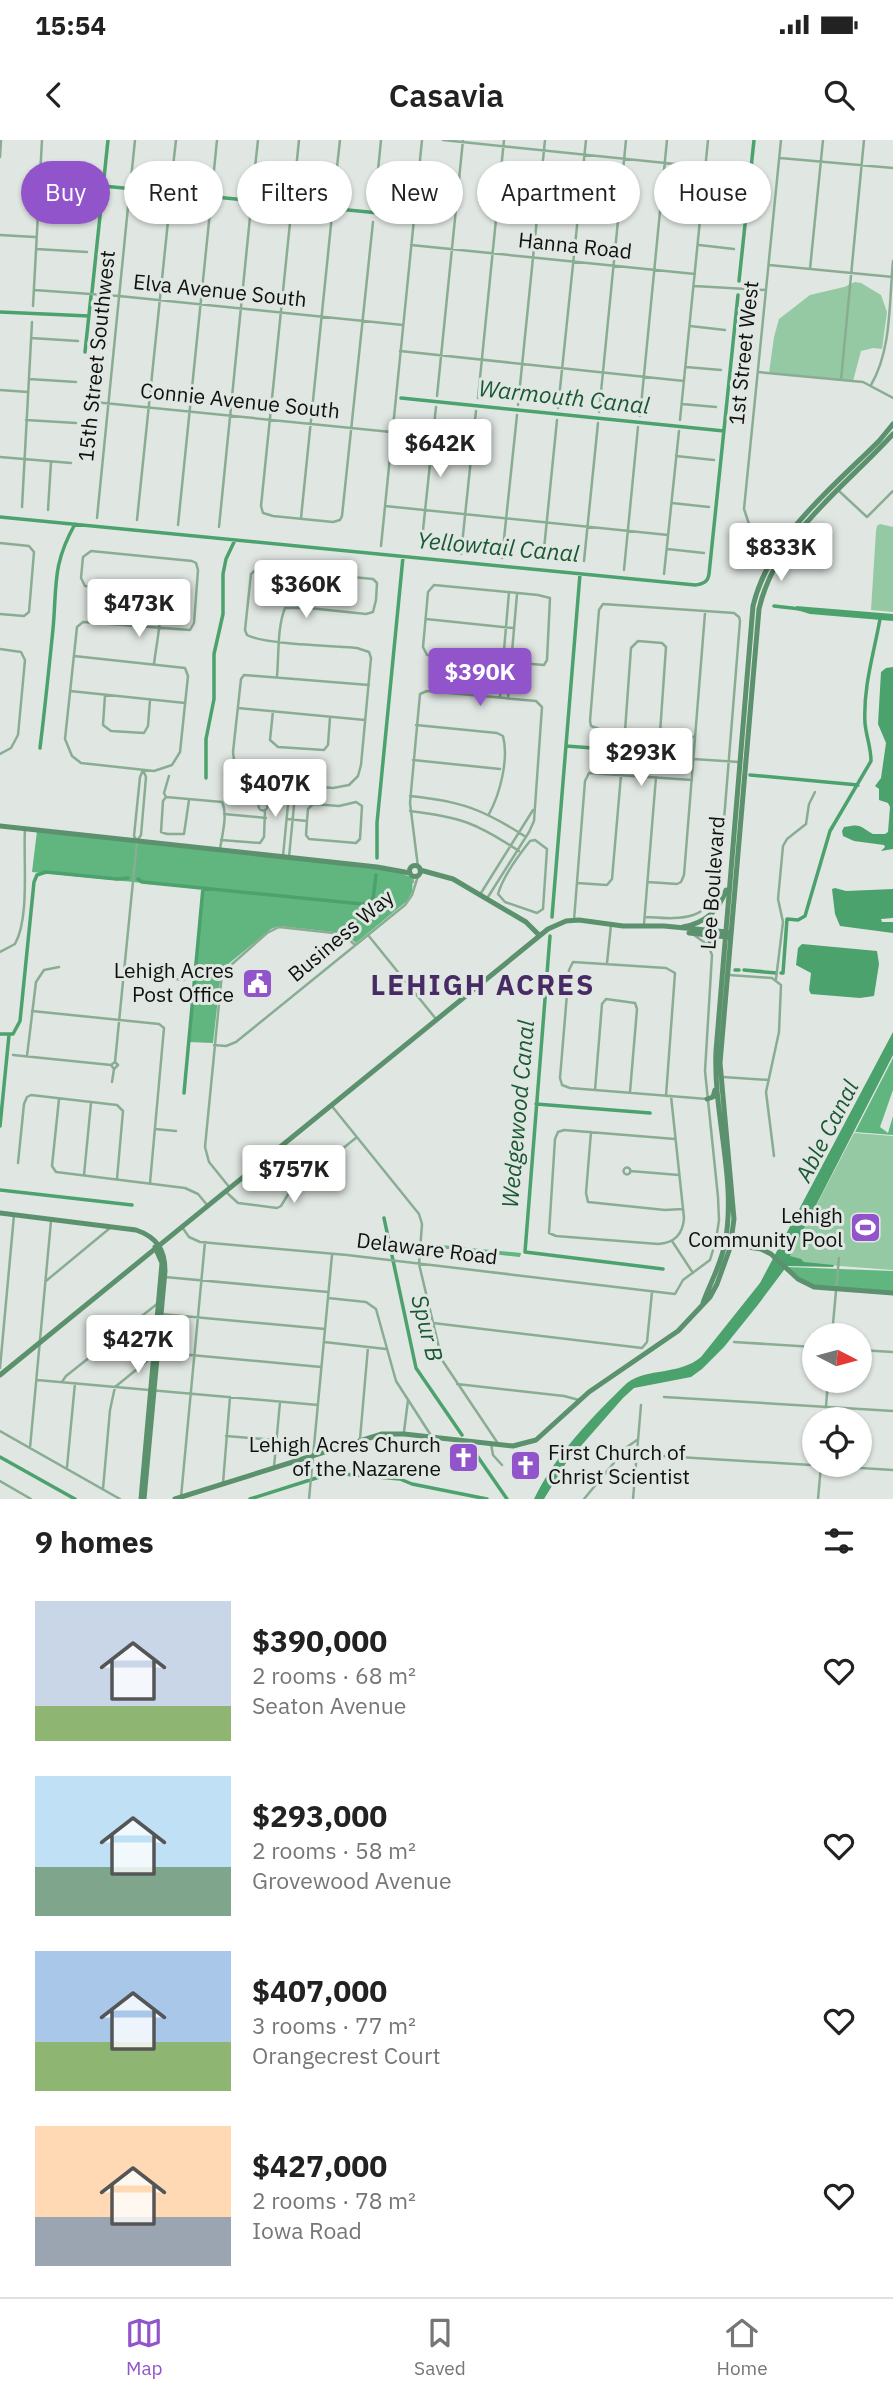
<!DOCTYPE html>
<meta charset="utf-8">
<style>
body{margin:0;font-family:"IBM Plex Sans",sans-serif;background:#f6f6f6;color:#222;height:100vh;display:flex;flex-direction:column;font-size:26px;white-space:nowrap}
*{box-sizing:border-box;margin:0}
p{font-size:23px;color:#767676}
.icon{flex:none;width:38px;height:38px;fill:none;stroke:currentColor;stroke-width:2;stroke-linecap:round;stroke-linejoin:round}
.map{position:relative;height:1359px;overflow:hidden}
.sheet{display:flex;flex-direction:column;background:#fff;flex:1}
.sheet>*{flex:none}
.banner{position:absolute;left:21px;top:21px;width:852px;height:63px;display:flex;gap:14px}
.needle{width:46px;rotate:96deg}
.fabs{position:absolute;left:802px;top:1183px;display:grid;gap:14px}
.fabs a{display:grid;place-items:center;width:70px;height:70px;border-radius:50%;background:#fff;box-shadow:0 2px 5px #0004;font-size:35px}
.price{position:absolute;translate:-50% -60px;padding:0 16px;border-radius:7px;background:#fff;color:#222;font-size:23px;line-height:46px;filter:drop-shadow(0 2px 4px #0008)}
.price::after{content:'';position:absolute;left:50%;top:42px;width:21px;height:16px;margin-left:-10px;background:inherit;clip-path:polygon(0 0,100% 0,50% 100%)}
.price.on{background:#9154cb;color:#fff}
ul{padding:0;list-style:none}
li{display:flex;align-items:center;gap:21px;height:175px;padding:0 35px}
li span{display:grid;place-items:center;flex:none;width:196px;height:140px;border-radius:0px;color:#555}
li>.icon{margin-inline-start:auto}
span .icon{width:84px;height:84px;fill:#fffc;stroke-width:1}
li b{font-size:30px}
h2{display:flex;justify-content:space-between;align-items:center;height:84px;padding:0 35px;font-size:30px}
.chip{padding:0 24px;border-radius:32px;background:#fff;box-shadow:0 2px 5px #0004;font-size:24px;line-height:63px}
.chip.on{background:#9154cb;color:#fff}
.status{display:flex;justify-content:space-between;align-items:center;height:49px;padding:0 35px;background:#fff;direction:ltr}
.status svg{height:19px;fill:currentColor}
header{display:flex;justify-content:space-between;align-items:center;height:91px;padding:0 35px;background:#fff;font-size:32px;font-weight:600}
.tab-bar{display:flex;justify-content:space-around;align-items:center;height:98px;border-top:2px solid #e0e0e0;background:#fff;font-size:19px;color:#767676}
.tab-bar a{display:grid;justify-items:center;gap:4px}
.tab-bar .on{color:#9154cb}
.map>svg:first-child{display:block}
.green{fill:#94c9a3}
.forest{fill:#60b67e}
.water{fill:#4ca26c}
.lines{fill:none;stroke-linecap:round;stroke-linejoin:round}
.canal{stroke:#4ca26c;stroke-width:3.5}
.street{stroke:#89ad93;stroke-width:2.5}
.secondary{stroke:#5b916c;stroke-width:5}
.labels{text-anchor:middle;stroke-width:6;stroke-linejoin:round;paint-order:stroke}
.street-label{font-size:21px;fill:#0f110f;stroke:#e0e6e2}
.poi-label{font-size:21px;fill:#0f110f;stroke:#e0e6e2;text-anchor:end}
.water-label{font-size:23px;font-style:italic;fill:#195833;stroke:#e0e6e2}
.district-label{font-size:28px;font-weight:bold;letter-spacing:2px;fill:#482b65;stroke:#e0e6e2}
</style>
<div class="status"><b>15:54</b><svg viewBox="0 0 49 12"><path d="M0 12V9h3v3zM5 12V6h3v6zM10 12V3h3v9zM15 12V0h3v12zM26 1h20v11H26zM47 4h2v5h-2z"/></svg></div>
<header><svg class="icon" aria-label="back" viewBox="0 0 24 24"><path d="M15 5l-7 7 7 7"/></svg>Casavia<svg class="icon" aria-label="search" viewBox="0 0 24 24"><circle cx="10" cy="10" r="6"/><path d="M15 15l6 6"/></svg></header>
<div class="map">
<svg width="893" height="1359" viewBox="0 0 893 1359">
<rect width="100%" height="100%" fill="#e0e6e2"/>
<!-- green -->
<path class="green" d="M855,142L861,143L881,155L887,172L882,209L873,208L861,211L853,241L769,233L774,197L779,179L810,155L844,147Z
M880,384L893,387V472L871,470L876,391L877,386Z
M854,993L893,996V1130L787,1122Z"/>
<!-- forest -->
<path class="forest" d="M37,691L396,731L413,738L412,752L407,761L356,803L343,793L279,786L271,789L227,825L221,832L213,903L189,902L204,749L32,732Z
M893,918V950L880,987L888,993L893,976V995L855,992Z
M421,1103L521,1113L520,1117L420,1106Z
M787,1127L893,1131V1151L817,1146L803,1140Z"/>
<!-- water -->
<path class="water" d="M796,466L893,474V481L810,474L797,470Z
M893,527V709L881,711L885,707L884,705L854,701L843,696L842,691L844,687C863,683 860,687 873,694H885L888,692L890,667L888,663L879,660V649L875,646L881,638L886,603L878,584L881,532L886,528Z
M835,748L846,751L893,749V778L881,779L882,782H893V793L840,786L835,774L832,749Z
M802,804L877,811L879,824L874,856L860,858L811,854L809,850L811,833L796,825L798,808Z
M893,892V915L790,1116L801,1119L804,1122L834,1125L833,1127L787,1126L757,1166L724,1207L702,1229L691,1237L634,1248L623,1258L566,1323L544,1359H534C556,1314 591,1278 627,1243C649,1227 678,1236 701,1217L760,1143Z"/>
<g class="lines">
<!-- canal -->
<path class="canal" d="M103,46L409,76
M739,141L754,0
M92,152L108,0
M0,172L89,176
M85,212L91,156
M401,258L724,291
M0,377L695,445C703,444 708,442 709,434L738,155
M774,466L800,469
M566,606L674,614
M40,608C45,568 49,528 53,489C57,445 52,425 75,384
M750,635L858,645
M206,638V599L214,559V514L223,474V434L226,419L235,400
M377,718V683L403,417
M138,739L142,742L362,764L367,763L373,759L376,735
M552,777L580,434
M550,796L525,1112L663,1129
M735,830H739
M744,830L776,833
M781,833H783L787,779L798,780L805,776L830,691L871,621C871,607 866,596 865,583C863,547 874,513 880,479
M0,894H13L20,881L34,742L37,735L46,732L117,739L128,738
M184,953L203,748
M536,964L650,973
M0,986L9,895
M0,1050L132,1065
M384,1078L416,1228L462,1295
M471,1307L507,1359
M0,1317L75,1359
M250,1359L332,1333L400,1339L412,1344L487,1359"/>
<!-- street -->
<path class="street" d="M443,0L704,27
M0,17L1,0
M780,18L893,28
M706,24L741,27
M40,28L96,31
M131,39L135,0
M171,44L176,0
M212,50L217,0
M252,55L258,0
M293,59L299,0
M375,61L381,0
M333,63L340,0
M702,64L738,68
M38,69L90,72
M291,73L261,366L263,373L273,376L333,382L340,380L342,376L373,82
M0,95L35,97
M411,105L695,134
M699,105L734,109
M36,109L87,112
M769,125L893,137
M810,129L823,0
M694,146L766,150
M34,150L119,156L403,185
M33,166L42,0
M690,186L725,190
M31,198L78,201
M400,211L684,241
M686,227L721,230
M758,232L863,242L893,258
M29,239L76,242
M841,240L864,0
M871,245C892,209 889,161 893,121
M0,250L28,252
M437,256L463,0
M478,258L504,0
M84,261L391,292
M682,264L716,267
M518,265L545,0
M558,268L586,0
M599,272L626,0
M640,276L667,0
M26,280L76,283
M680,280L708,0
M676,316L714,320
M0,317L71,323
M839,351L867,377L893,351
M672,363L709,367
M385,366L668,395
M22,367L32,182
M48,370L51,322
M97,378L129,57
M301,378L332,75
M137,380L170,62
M178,385L211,62
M219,387L251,67
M0,403L29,406L34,412L29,472L24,476L0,474
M381,406L422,0
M421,409L436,267
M667,409L704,413
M776,409L749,384L744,369L781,0
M461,414L476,271
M502,418L517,275
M543,419L557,280
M584,421L598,283
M624,430L638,287
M664,434L679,291
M434,445L538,455L550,458L547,520L544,525L427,515L423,507L428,452Z
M426,479L513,488
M0,509L21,512L25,520L18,595L11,608L0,614
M74,516L185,528L188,536L180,612L172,625L154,631L81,623L72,616L65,599L77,487L83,482L190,490L194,483L198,430L196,423L192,421L91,411L83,417L81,438L85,446L158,455C164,471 156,506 154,524
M277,536C279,515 277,488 285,468H309L366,474L373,472L376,460L377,443L373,439L258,428L251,434L245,490L247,495C262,504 335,506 357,508L369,512L371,518L361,625L358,636L349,645L333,648L257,641C241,638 234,628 233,612L241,539L244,535L369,545
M70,551L185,563
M105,555L103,585L111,591L144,593L148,586L150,560
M500,557L509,452
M508,559L517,454
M238,568L365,580
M273,571L270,600L278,607L324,610L328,605L330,577
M416,585L497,593L503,596C509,619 500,654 489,674
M625,591L631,508L638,501L662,503L666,507L660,593
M693,619L739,622
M413,620L500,629
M251,646V658L260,663
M410,656C460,661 483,669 526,697
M166,657L164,653L169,636
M189,660L184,694H167L161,692L163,661L166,657L222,662C228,675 222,695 220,709
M258.5 666a4.5 4.5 0 1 1 9 0a4.5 4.5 0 1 1-9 0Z
M410,671C461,677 476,683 519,711
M224,674L266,678
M287,679L307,681L308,669L313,664L339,666L356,662L362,666L360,699L356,703L309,699L306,695L307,681
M221,700L260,703L264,697L265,670
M535,700L547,709L543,769L537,773L505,762L498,754C503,736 518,716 530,701Z
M137,701L141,695L146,637L143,630
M283,716L290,644
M289,717L296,645
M418,727L410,663L420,554L427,551L536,561L542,567L534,681L529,692L488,757
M412,735L413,742
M648,742L677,744L681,742L684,735L705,473
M577,743L607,745L612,739L621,635
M481,753L533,670
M645,777C679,779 710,783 719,742L740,481L739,477L734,473L603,464L599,470L590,581L591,586L599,589L695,597
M574,780L585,641L589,633L692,640
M644,784L656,637
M368,795L436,879
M0,812L15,804C30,777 23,719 25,688
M607,823L611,785
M125,833L184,840
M729,835L772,838L781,845L779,892L766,952L774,1016
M776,839L783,782L778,759L783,706L787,699L806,684L809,664L815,652
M32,871L159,884L164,888L150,1043
M214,905L226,906L236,902L405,765L412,755L418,736
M13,915L111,925L114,929L118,925L115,922L111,925
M27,916L36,842L44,830L59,827
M115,922L137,701L134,696L140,637L143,630
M723,937L769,940
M112,942L114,929
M595,950L602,864L606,859L635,863L637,869L630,952
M666,956L675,833L666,828L573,822L569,830L560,938L562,945L570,948L707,959
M671,956L684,1078C683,1094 674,1103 658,1104L556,1096L549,1093L555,999L558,992L564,990L675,999
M59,959L52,1026L56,1032L185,1048L198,1054L208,1066
M331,965L419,1074L422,1084L419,1124L442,1220L497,1302
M155,989L176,991
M591,992L586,1053L588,1062L665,1070L682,1069
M18,1023L24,964L27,957L31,955L117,965L123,971L117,1039
M623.5 1031a3.5 3.5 0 1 1 7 0a3.5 3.5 0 1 1-7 0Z
M630,1031L679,1035
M84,1035L91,963
M230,1048L209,1022L205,1007L222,833L267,793L279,787L343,794L355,805
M225,1051L238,1063L277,1068L281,1066L290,1051L357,997
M182,1087L189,1097L200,1102L347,1115L675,1154L683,1140L710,1120L716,1100L719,1080L718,1057L705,931L712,815L708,805L694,795
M672,1101L693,1133
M165,1137L328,1152
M46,1141L110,1088
M328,1158L366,1162L376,1169L396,1241L432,1297
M161,1174L325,1189
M433,1183L642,1208L647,1202L652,1152
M832,1195L839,1118
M324,1202L386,1209
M734,1202L814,1207
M859,1210L893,1212
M158,1212L321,1227
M0,1228L14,1075
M37,1240L318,1265
M62,1242L66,1236L157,1164
M457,1244L564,1256L579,1260
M664,1257L893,1271
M825,1279L828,1241
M0,1291L120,1359
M404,1292L408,1260
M226,1296L275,1300
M360,1299L368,1207
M491,1304L493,1315L502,1325
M30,1308L51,1081
M662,1316L893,1330
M67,1327L75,1243
M274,1327L280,1262
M0,1341L31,1359
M223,1343L230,1257
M103,1349L110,1270L115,1247L152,1217
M181,1357L205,1102
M309,1359L332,1115
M584,1359L627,1307L637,1300
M633,1359L641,1265
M818,1359L821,1325"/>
<!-- secondary -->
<path class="secondary" d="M0,686L377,727L410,733
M409.5 731a5.5 5.5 0 1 1 11 0a5.5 5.5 0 1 1-11 0Z
M420,730L453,739L526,782L539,795
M683,787C705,783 719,771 726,750
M689,793L728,797
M709,806L711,800L716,796
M707,959L713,957L715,950
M0,1073L136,1090C157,1097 165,1110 165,1131L144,1359
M716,1102L761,1109L771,1114L798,1139L814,1147L893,1153
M703,1163C710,1143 721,1125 725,1103C737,1040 713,975 716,911L753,466C770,396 831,349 879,301L893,284
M0,1235L548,789L566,781L579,780L623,786H664L727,792
M141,1359L162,1123L155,1107
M175,1359L382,1294H404L513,1306L536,1300L589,1252L678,1191L710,1157L717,1144L730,1108L734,1079L720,923L759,469C776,395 844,348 893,294"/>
</g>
<!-- icons -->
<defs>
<symbol id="civic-square" viewBox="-11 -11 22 22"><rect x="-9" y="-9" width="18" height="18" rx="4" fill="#9154cb" stroke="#e0e6e2"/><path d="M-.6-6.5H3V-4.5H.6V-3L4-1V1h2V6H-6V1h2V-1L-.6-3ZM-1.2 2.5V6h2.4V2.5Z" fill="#fff"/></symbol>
<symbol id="stadium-square" viewBox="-11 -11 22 22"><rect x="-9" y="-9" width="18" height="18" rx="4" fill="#9154cb" stroke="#e0e6e2"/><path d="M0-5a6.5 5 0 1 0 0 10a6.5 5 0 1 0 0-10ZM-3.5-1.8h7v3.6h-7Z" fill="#fff"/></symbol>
<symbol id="church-square" viewBox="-11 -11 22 22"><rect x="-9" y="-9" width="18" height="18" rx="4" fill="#9154cb" stroke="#e0e6e2"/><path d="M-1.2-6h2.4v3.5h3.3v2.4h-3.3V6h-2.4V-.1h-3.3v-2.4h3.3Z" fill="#fff"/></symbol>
</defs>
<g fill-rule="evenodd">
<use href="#civic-square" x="240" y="826" width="35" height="35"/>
<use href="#stadium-square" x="848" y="1070" width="35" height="35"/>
<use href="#church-square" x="446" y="1300" width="35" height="35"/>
<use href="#church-square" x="508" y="1308" width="35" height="35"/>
</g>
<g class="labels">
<!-- street labels -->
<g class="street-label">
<text transform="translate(575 106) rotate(6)" y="7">Hanna Road</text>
<text transform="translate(220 151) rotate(6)" y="7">Elva Avenue South</text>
<text transform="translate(744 213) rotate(-84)" y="7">1st Street West</text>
<text transform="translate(97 216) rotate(-84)" y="7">15th Street Southwest</text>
<text transform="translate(240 261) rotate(6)" y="7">Connie Avenue South</text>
<text transform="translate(713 743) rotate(-86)" y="7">Lee Boulevard</text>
<text transform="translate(341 796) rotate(-40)" y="7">Business Way</text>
<text transform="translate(427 1109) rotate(7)" y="7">Delaware Road</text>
</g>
<!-- poi labels -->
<g class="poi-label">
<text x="234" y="838">Lehigh Acres<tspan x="234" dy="24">Post Office</tspan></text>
<text x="843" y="1083">Lehigh<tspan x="843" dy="24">Community Pool</tspan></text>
<text x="441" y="1312">Lehigh Acres Church<tspan x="441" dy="24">of the Nazarene</tspan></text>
<text x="548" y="1320" text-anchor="start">First Church of<tspan x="548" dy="24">Christ Scientist</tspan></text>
</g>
<!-- water labels -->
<g class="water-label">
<text transform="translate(564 257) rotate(6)" y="8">Warmouth Canal</text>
<text transform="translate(498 407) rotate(5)" y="8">Yellowtail Canal</text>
<text transform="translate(518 974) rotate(-85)" y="8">Wedgewood Canal</text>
<text transform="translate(827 991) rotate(-63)" y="8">Able Canal</text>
<text transform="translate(427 1188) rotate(76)" y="8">Spur B</text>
</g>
<!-- district labels -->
<g class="district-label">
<text x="483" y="855">LEHIGH ACRES</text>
</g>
</g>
</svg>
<div class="fabs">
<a><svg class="needle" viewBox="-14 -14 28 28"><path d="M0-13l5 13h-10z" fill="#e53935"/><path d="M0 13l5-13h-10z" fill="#767676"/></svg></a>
<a><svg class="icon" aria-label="locate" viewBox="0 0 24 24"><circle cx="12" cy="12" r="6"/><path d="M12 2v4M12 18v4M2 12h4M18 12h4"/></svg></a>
</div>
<b class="price" style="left:440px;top:339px">$642K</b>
<b class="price" style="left:781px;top:443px">$833K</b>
<b class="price" style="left:306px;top:480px">$360K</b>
<b class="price" style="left:139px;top:499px">$473K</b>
<b class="price on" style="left:480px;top:568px">$390K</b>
<b class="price" style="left:641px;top:648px">$293K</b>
<b class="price" style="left:275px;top:679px">$407K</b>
<b class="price" style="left:294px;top:1065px">$757K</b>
<b class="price" style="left:138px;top:1235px">$427K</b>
<div class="banner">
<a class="chip on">Buy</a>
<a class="chip">Rent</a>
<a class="chip">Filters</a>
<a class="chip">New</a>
<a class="chip">Apartment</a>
<a class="chip">House</a>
</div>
</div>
<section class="sheet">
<h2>9 homes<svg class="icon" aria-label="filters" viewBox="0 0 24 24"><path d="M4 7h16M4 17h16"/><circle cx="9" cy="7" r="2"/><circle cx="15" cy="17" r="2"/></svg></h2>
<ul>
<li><span style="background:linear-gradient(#c9d6e8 75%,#8fb573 0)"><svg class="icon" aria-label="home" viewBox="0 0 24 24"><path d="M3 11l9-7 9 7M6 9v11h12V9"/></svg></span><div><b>$390,000</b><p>2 rooms · 68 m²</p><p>Seaton Avenue</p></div><svg class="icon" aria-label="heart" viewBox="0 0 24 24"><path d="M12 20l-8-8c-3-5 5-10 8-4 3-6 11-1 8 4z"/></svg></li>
<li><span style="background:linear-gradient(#bfe0f5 65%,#7fa58c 0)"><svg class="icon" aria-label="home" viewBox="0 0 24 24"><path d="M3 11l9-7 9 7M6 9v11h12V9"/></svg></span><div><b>$293,000</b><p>2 rooms · 58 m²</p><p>Grovewood Avenue</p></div><svg class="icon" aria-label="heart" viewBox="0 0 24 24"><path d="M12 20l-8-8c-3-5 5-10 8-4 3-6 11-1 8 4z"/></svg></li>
<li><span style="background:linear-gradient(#a9c7e8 65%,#8fb573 0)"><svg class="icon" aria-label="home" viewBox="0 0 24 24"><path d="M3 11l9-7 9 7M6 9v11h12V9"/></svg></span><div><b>$407,000</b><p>3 rooms · 77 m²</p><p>Orangecrest Court</p></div><svg class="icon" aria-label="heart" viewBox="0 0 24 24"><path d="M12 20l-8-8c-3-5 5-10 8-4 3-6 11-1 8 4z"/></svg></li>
<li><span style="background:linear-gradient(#ffd9b3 65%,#9aa5b1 0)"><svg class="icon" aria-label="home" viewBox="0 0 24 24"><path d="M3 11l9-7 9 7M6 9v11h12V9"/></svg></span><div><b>$427,000</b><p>2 rooms · 78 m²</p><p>Iowa Road</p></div><svg class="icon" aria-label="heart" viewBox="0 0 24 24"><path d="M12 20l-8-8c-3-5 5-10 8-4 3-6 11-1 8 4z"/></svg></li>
</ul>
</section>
<nav class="tab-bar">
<a class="on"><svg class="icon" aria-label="map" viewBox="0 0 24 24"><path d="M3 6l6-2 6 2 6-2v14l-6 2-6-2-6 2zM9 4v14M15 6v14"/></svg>Map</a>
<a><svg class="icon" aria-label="saved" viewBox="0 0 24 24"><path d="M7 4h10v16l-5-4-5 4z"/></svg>Saved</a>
<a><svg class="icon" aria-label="home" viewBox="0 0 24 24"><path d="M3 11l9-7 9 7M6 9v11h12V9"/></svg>Home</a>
</nav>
